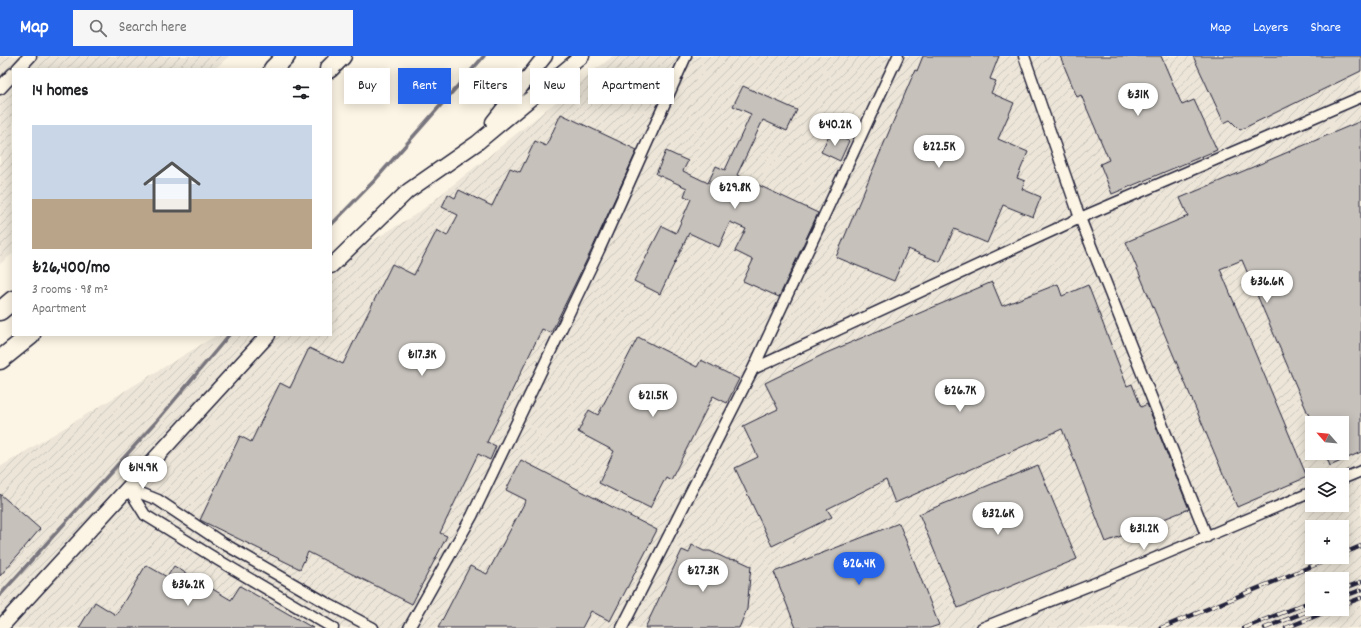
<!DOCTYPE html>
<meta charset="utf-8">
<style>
body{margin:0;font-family:Dekko,sans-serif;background:#f6f6f6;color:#202124;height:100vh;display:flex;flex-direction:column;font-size:15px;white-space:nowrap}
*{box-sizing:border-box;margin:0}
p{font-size:13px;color:#757577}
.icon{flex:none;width:22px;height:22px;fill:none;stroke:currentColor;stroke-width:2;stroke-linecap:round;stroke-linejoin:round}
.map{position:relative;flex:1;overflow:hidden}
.details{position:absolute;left:12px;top:12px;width:320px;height:268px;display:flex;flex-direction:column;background:#fff;border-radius:0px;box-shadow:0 2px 10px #0003}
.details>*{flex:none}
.banner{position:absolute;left:344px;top:12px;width:380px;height:36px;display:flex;gap:8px}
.needle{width:26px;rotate:297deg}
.controls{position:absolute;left:1305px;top:360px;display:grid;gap:8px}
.controls a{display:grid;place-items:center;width:44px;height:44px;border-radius:0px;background:#fff;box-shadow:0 2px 10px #0003;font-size:20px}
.price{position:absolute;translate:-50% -34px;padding:0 9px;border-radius:14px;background:#fff;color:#222;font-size:13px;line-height:26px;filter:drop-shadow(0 1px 2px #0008)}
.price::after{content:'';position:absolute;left:50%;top:24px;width:12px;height:9px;margin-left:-6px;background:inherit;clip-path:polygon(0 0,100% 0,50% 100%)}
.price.current{background:#2563eb;color:#fff}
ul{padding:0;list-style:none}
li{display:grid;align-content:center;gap:8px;height:212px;padding:0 20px}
li span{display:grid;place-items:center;height:124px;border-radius:0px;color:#555}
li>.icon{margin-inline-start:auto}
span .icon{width:72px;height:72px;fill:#fffc;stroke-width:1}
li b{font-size:17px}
h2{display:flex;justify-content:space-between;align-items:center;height:48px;padding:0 20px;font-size:17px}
.pill{padding:0 14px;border-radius:0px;background:#fff;box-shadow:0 2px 10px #0003;font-size:14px;line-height:36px}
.pill.current{background:#2563eb;color:#fff}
header{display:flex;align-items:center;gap:24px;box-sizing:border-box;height:56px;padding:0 20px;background:#2563eb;color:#fff}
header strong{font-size:19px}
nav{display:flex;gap:22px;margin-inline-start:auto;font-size:14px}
.search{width:280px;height:36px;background:#f6f6f6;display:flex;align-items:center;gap:10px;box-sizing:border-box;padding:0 14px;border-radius:0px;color:#757577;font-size:15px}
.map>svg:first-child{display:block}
.industrial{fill:url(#industrial-furrows);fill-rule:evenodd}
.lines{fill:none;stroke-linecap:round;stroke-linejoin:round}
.stream{stroke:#78757e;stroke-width:3.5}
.building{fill:#c6c1bb;stroke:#22223b}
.minor-casing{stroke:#22223b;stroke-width:13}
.tertiary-casing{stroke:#22223b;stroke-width:15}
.secondary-casing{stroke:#22223b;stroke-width:17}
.motorway-casing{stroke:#22223b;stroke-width:21}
.minor{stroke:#fcf5e5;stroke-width:10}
.tertiary{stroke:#fcf5e5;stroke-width:12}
.secondary{stroke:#fcf5e5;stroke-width:14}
.motorway{stroke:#fcf5e5;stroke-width:18}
.rail-casing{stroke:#22223b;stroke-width:4.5}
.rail{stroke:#fcf5e5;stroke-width:3;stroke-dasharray:9;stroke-linecap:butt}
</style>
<header>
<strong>Map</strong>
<div class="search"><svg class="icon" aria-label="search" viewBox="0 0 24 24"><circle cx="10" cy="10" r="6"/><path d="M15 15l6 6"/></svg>Search here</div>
<nav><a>Map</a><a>Layers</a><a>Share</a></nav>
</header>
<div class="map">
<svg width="1361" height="572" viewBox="0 0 1361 572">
<defs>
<pattern id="industrial-furrows" width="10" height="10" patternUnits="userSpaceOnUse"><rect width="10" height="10" fill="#ece5d8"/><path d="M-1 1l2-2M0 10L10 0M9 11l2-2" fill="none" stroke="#cac4ba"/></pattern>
</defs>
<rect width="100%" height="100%" fill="#fcf5e5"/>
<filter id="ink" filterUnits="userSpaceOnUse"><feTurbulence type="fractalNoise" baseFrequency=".025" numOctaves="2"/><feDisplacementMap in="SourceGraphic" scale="8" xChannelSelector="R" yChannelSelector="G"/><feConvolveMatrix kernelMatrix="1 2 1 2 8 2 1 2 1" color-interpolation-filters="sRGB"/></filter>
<g filter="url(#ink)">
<!-- industrial -->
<path class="industrial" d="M0,0H229L215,13H13V197L0,208Z
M613,0H1361V572H0V411L217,279H331V210L418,157ZM1312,367H1342V397H1312ZM1312,419H1342V449H1312ZM1312,471H1342V501H1312ZM1312,523H1342V553H1312Z"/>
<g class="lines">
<!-- stream -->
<path class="stream" d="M331,169L374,125L484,0
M0,539L157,365L229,279"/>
</g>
<!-- building -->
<path class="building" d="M923,0H999L990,23L996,25L991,37L1014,47L998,83L1028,96L1017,122L1025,125L1022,133L1041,141L1033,161L1003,149L987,187L954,173L940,206L908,193L894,225L836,201L915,14L917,15Z
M1060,0H1161L1182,49L1194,44L1217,94L1112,138L1100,108L1109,104L1081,39L1077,41Z
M1193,0H1361V15L1240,74L1230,64L1224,67Z
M743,30L797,54L787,75L763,64L737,119L818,157L779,241L743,225L753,204L735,195L746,173L730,166L719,191L689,177L660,238L634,225L662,170L676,177L691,143L684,140L687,132L656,118L666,95L688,105L683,115L708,127L716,110L725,114L751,58L733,50Z
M561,58L637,94L593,191L551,277L542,273L487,386L496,390L490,404L478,398L440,477L447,480L412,548L308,496L300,513L200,464L240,380L251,386L280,327L290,332L309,292L343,308L392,208L414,219L437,174L447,180L458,159L442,151L448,138L455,142L459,134L492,150L510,112L520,116L535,85L546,90Z
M1361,65V396L1330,410L1325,397H1342V367H1312L1242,204L1220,213L1307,421L1237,451L1126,186L1188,160L1180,142Z
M830,77L849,85L840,105L821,96Z
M992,226L1002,250L1058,228L1062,240L1088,229L1127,330L1132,328L1141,351L1147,348L1189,453L1106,486L1062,373L895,447L886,424L827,453L832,461L772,490L735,412L758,401L743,370L778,353L765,327L824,298Z
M638,281L697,311L701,304L739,323L727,347L713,340L671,424L666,421L650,452L599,427L614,395L578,376L589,354L598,359Z
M521,404L657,474L610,565L591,555L582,572H438L470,510L487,518L526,444L506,434Z
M1038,409L1077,503L958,552L919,458Z
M0,438L40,473L0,520Z
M899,467L939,569L930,572H796L774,516Z
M692,489L704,495H710L727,503L738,504L751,510L747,553L739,572H645L682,494L689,497Z
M146,509L167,521L174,510L231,544L240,530L313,572H79L95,546L116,559Z"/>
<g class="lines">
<defs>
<path id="minor" d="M1024,0L1080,162L1207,481
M753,313L1080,162L1361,41
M1342,423L1361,415
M128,432L158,444L221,486L330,549L373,572
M128,432L145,459L218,504L333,572
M409,572L472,460L599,194L686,0
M622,572L753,313L898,0
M982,572L1108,522L1312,436"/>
<path id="tertiary" d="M18,13L30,0
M0,32L13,18"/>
<path id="secondary" d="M493,66L545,0
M331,210L408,135L477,87L582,0
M0,572L268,279"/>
<path id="motorway" d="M273,13L286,0
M329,13L342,0
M0,255L13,244
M0,304L31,279"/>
</defs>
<!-- minor casing -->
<use href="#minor" class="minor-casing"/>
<!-- tertiary casing -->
<use href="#tertiary" class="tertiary-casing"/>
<!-- secondary casing -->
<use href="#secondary" class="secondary-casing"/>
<!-- motorway casing -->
<use href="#motorway" class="motorway-casing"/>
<!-- minor -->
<use href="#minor" class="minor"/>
<!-- tertiary -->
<use href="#tertiary" class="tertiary"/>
<!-- secondary -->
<use href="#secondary" class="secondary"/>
<!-- motorway -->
<use href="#motorway" class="motorway"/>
<defs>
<path id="rail" d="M1342,498L1361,490
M1342,533L1361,526
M1342,541L1361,534
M1342,549L1361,542
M1161,572L1334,501
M1244,572L1312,545
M1265,572L1313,553
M1286,572L1333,553"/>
</defs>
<!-- rail casing -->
<use href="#rail" class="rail-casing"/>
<!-- rail -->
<use href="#rail" class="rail"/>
</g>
</g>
</svg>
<div class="controls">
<a><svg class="needle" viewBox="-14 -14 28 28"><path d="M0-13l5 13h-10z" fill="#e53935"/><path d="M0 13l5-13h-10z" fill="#757577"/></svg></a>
<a><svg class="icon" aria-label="layers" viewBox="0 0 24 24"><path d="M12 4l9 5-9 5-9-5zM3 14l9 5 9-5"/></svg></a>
<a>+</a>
<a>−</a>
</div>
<b class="price" style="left:1138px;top:61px">₺31K</b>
<b class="price" style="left:835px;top:91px">₺40.2K</b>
<b class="price" style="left:939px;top:113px">₺22.5K</b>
<b class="price" style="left:735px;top:154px">₺29.8K</b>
<b class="price" style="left:1267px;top:248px">₺36.6K</b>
<b class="price" style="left:422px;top:321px">₺17.3K</b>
<b class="price" style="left:960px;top:357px">₺26.7K</b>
<b class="price" style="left:653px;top:362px">₺21.5K</b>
<b class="price" style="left:143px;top:434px">₺14.9K</b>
<b class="price" style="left:998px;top:480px">₺32.6K</b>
<b class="price" style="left:1144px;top:495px">₺31.2K</b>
<b class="price current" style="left:859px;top:530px">₺26.4K</b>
<b class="price" style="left:703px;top:537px">₺27.3K</b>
<b class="price" style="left:188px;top:551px">₺36.2K</b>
<div class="banner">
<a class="pill">Buy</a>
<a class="pill current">Rent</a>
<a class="pill">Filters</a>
<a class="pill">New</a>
<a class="pill">Apartment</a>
</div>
<section class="details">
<h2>14 homes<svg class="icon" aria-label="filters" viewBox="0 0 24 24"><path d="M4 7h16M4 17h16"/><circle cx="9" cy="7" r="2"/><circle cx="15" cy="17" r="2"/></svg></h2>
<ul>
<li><span style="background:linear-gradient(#c9d6e8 60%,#b9a48a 0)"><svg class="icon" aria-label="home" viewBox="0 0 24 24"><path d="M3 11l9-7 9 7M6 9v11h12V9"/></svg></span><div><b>₺26,400/mo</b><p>3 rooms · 98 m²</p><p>Apartment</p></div></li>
</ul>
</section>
</div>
